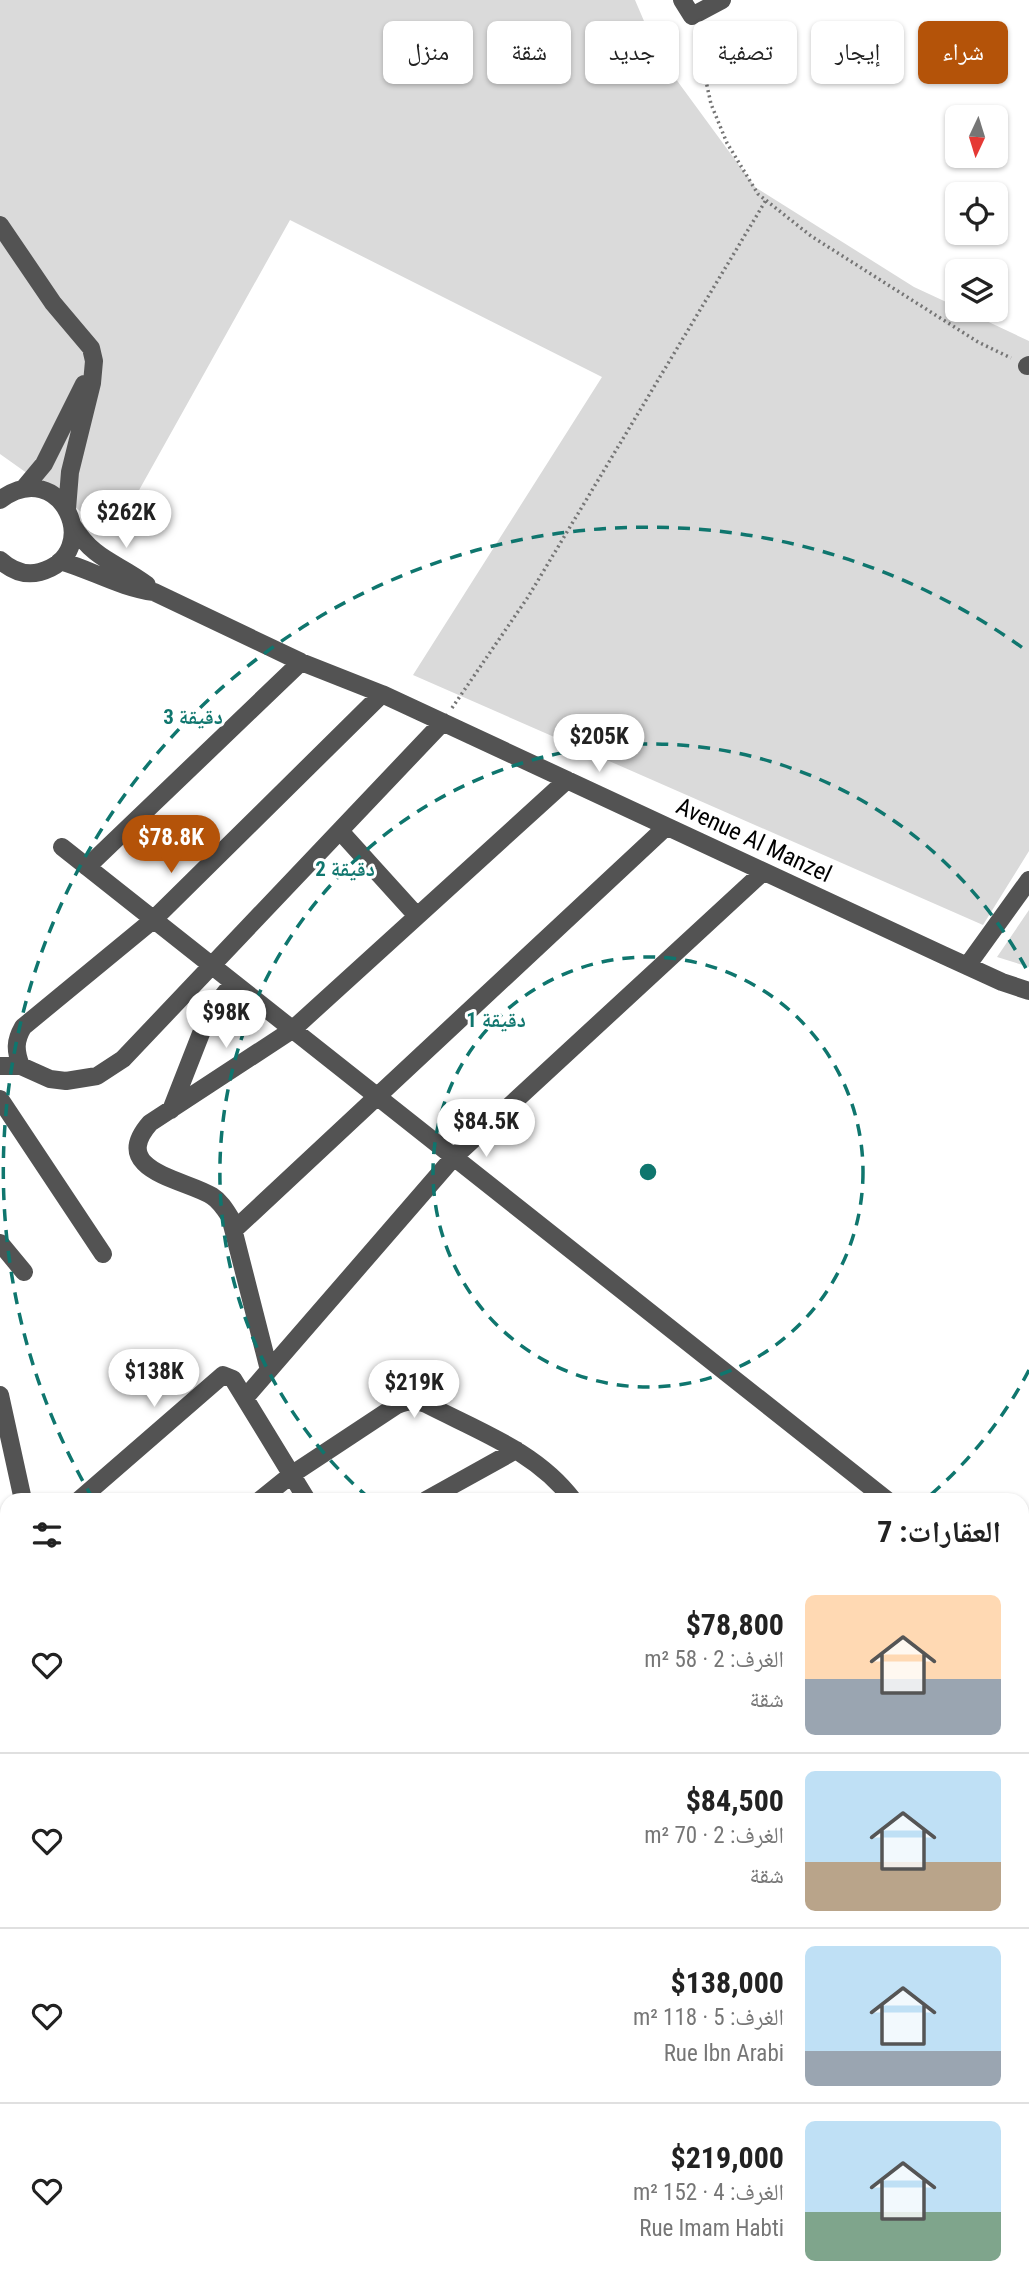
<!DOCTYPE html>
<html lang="ar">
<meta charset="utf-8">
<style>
body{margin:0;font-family:"Roboto Condensed","Noto Naskh Arabic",sans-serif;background:#f2f2f2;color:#222;direction:rtl;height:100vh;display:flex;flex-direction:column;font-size:26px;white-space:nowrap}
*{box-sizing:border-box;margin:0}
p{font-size:23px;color:#767676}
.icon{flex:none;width:38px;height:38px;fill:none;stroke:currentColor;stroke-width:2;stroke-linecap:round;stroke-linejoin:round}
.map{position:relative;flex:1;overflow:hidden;direction:ltr}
.panel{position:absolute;left:0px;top:1493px;width:1029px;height:800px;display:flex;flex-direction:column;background:#fff;border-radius:21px 21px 0 0;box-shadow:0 2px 5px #0004;direction:rtl}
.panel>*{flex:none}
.banner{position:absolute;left:21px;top:21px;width:987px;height:63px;direction:rtl;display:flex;gap:14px}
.needle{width:46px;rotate:184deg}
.buttons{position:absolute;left:945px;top:105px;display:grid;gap:14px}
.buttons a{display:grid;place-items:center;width:63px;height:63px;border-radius:10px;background:#fff;box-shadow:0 2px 5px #0004;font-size:35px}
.price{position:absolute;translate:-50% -60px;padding:0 16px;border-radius:24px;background:#fff;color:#222;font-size:23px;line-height:46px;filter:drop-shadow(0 2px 4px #0008)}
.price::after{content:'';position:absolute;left:50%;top:42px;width:21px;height:16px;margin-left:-10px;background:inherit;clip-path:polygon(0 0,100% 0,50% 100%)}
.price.active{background:#b45309;color:#fff}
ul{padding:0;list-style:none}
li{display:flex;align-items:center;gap:21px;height:175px;padding:0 28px}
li+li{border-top:2px solid #e0e0e0}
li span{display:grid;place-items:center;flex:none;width:196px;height:140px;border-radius:10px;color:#555}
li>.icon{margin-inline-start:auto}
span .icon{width:84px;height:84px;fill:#fffc;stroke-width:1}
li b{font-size:30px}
h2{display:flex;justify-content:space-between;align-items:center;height:84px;padding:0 28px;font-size:30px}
.chip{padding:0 24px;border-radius:10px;background:#fff;box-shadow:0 2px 5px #0004;font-size:24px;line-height:63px}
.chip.active{background:#b45309;color:#fff}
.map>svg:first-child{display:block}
.green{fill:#dadada}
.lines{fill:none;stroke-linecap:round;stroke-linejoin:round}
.path{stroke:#757575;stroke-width:3.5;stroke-dasharray:2 3.5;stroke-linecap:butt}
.minor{stroke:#535353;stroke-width:18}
.ring{fill:none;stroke:#0f766e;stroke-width:3.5;stroke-dasharray:12 9}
.labels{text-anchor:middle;stroke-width:6;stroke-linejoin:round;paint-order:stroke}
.street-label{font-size:24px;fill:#000;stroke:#fff}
.centre{fill:#0f766e;stroke:#fff;stroke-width:3.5}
.ring-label{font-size:21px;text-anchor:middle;font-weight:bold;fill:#0f766e;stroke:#fff;stroke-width:6;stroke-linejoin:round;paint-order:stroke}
</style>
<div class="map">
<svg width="1029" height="2292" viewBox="0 0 1029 2292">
<rect width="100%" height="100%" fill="#fff"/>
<!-- green -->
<path class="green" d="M0,0H635L659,56L755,187L914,287L957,307V310H963L1029,341V851L983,925L413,675L602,377L290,220L114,535L0,454Z
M1029,910V967L997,957Z"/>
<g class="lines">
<!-- path -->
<path class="path" d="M695,31L711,104L727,143L758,194L811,236L978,342L1011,358
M452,708L528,597L766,200
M404,2292L417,2286"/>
<!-- minor -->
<path class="minor" d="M682,0L692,16L722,0
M0,225L53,303L91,348L94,361L92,383L70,472L67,509
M1027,366L1029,365
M24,488L44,464L84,384
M0,500C61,454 106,554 40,572C25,576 11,570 0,560
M73,526C95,561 117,562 147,585
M60,561C92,570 121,588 154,592L301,662L382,694L943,955L1002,982L1029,991
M340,831L417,916
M62,847L887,1500
M87,867L301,662
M967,966L1029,880
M0,1066H21L50,1079L66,1081L97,1076L123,1059L443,722
M21,1066C15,1050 15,1041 23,1027L153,920L382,694
M0,1099L103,1254
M171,1110L209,1013L233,983
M234,1230L666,827
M0,1243L24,1272
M269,1370L230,1217C225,1209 220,1201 212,1196C185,1179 108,1171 150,1123L292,1030L567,780
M0,1395L23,1500
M245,1398L453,1158L763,872
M79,1500L223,1375L233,1379L307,1500
M260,1500L291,1475L397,1405C410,1400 418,1400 430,1406C481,1432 538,1453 573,1500
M426,1500L516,1450
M0,1526L7,1522
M1022,1606L1029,1612
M0,1629L7,1626
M1022,1646L1029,1636
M0,1729L7,1726
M1022,1753L1029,1755
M1022,1823L1029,1819
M0,1827L7,1824
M1022,1928L1029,1924
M1022,2060L1029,2055
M1022,2207L1029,2203
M86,2286L87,2292
M188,2286L196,2292
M264,2286L265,2292
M357,2286V2292
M481,2286L485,2292
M786,2286L790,2292
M615,2292L626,2286
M869,2292L881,2286"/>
</g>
<!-- distance rings -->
<g class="ring">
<circle cx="648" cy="1172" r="215"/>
<path d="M1029 1370A429 429 0 0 1 927 1498M369 1498A429 429 0 1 1 1029 974"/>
<path d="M93 1499A644 644 0 0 1 1027 651"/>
</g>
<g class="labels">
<!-- street labels -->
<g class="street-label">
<text transform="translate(754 840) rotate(25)" y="8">Avenue Al Manzel</text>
</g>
</g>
<circle cx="648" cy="1172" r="10" class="centre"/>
<g class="ring-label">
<text x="193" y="724">3 دقيقة</text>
<text x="345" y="876">2 دقيقة</text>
<text x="496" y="1027">1 دقيقة</text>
</g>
</svg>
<div class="buttons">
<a><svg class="needle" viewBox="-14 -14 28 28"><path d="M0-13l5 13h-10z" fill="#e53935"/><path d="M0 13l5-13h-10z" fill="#767676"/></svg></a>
<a><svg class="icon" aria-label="locate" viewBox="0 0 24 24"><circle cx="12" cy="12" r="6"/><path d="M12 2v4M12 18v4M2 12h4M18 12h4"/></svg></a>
<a><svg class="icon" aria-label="layers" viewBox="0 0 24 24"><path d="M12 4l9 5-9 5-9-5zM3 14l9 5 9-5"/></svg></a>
</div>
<b class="price" style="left:126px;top:550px">$262K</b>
<b class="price" style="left:599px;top:774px">$205K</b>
<b class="price active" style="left:171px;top:875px">$78.8K</b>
<b class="price" style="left:226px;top:1050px">$98K</b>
<b class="price" style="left:486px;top:1159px">$84.5K</b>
<b class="price" style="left:154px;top:1409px">$138K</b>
<b class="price" style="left:414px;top:1420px">$219K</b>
<div class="banner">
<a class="chip active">شراء</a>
<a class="chip">إيجار</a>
<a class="chip">تصفية</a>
<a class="chip">جديد</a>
<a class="chip">شقة</a>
<a class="chip">منزل</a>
</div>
<section class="panel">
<h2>العقارات: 7<svg class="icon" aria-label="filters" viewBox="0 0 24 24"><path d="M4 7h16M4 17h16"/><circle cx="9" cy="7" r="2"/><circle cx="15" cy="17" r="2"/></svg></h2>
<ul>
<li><span style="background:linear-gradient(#ffd9b3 60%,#9aa5b1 0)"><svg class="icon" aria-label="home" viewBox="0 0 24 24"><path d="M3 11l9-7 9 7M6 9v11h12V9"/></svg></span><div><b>$78,800</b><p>الغرف: 2 · 58 m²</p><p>شقة</p></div><svg class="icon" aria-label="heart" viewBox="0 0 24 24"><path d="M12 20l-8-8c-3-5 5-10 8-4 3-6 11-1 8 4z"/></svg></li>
<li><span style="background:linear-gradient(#bfe0f5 65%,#b9a48a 0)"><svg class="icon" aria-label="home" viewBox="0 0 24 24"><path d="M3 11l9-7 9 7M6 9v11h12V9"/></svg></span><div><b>$84,500</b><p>الغرف: 2 · 70 m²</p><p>شقة</p></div><svg class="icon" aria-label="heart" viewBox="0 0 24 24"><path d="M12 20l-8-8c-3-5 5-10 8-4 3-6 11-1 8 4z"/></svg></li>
<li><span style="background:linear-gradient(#bfe0f5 75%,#9aa5b1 0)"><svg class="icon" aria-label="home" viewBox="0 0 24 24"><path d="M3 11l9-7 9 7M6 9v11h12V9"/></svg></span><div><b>$138,000</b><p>الغرف: 5 · 118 m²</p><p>Rue Ibn Arabi</p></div><svg class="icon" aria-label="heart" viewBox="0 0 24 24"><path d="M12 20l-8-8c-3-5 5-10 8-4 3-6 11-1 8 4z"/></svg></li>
<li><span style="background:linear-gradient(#bfe0f5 65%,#7fa58c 0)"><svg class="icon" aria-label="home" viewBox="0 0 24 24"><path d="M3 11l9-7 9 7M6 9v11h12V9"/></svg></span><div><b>$219,000</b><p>الغرف: 4 · 152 m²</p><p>Rue Imam Habti</p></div><svg class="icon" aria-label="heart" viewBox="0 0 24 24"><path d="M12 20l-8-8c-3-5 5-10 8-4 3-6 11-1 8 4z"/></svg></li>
</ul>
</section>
</div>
